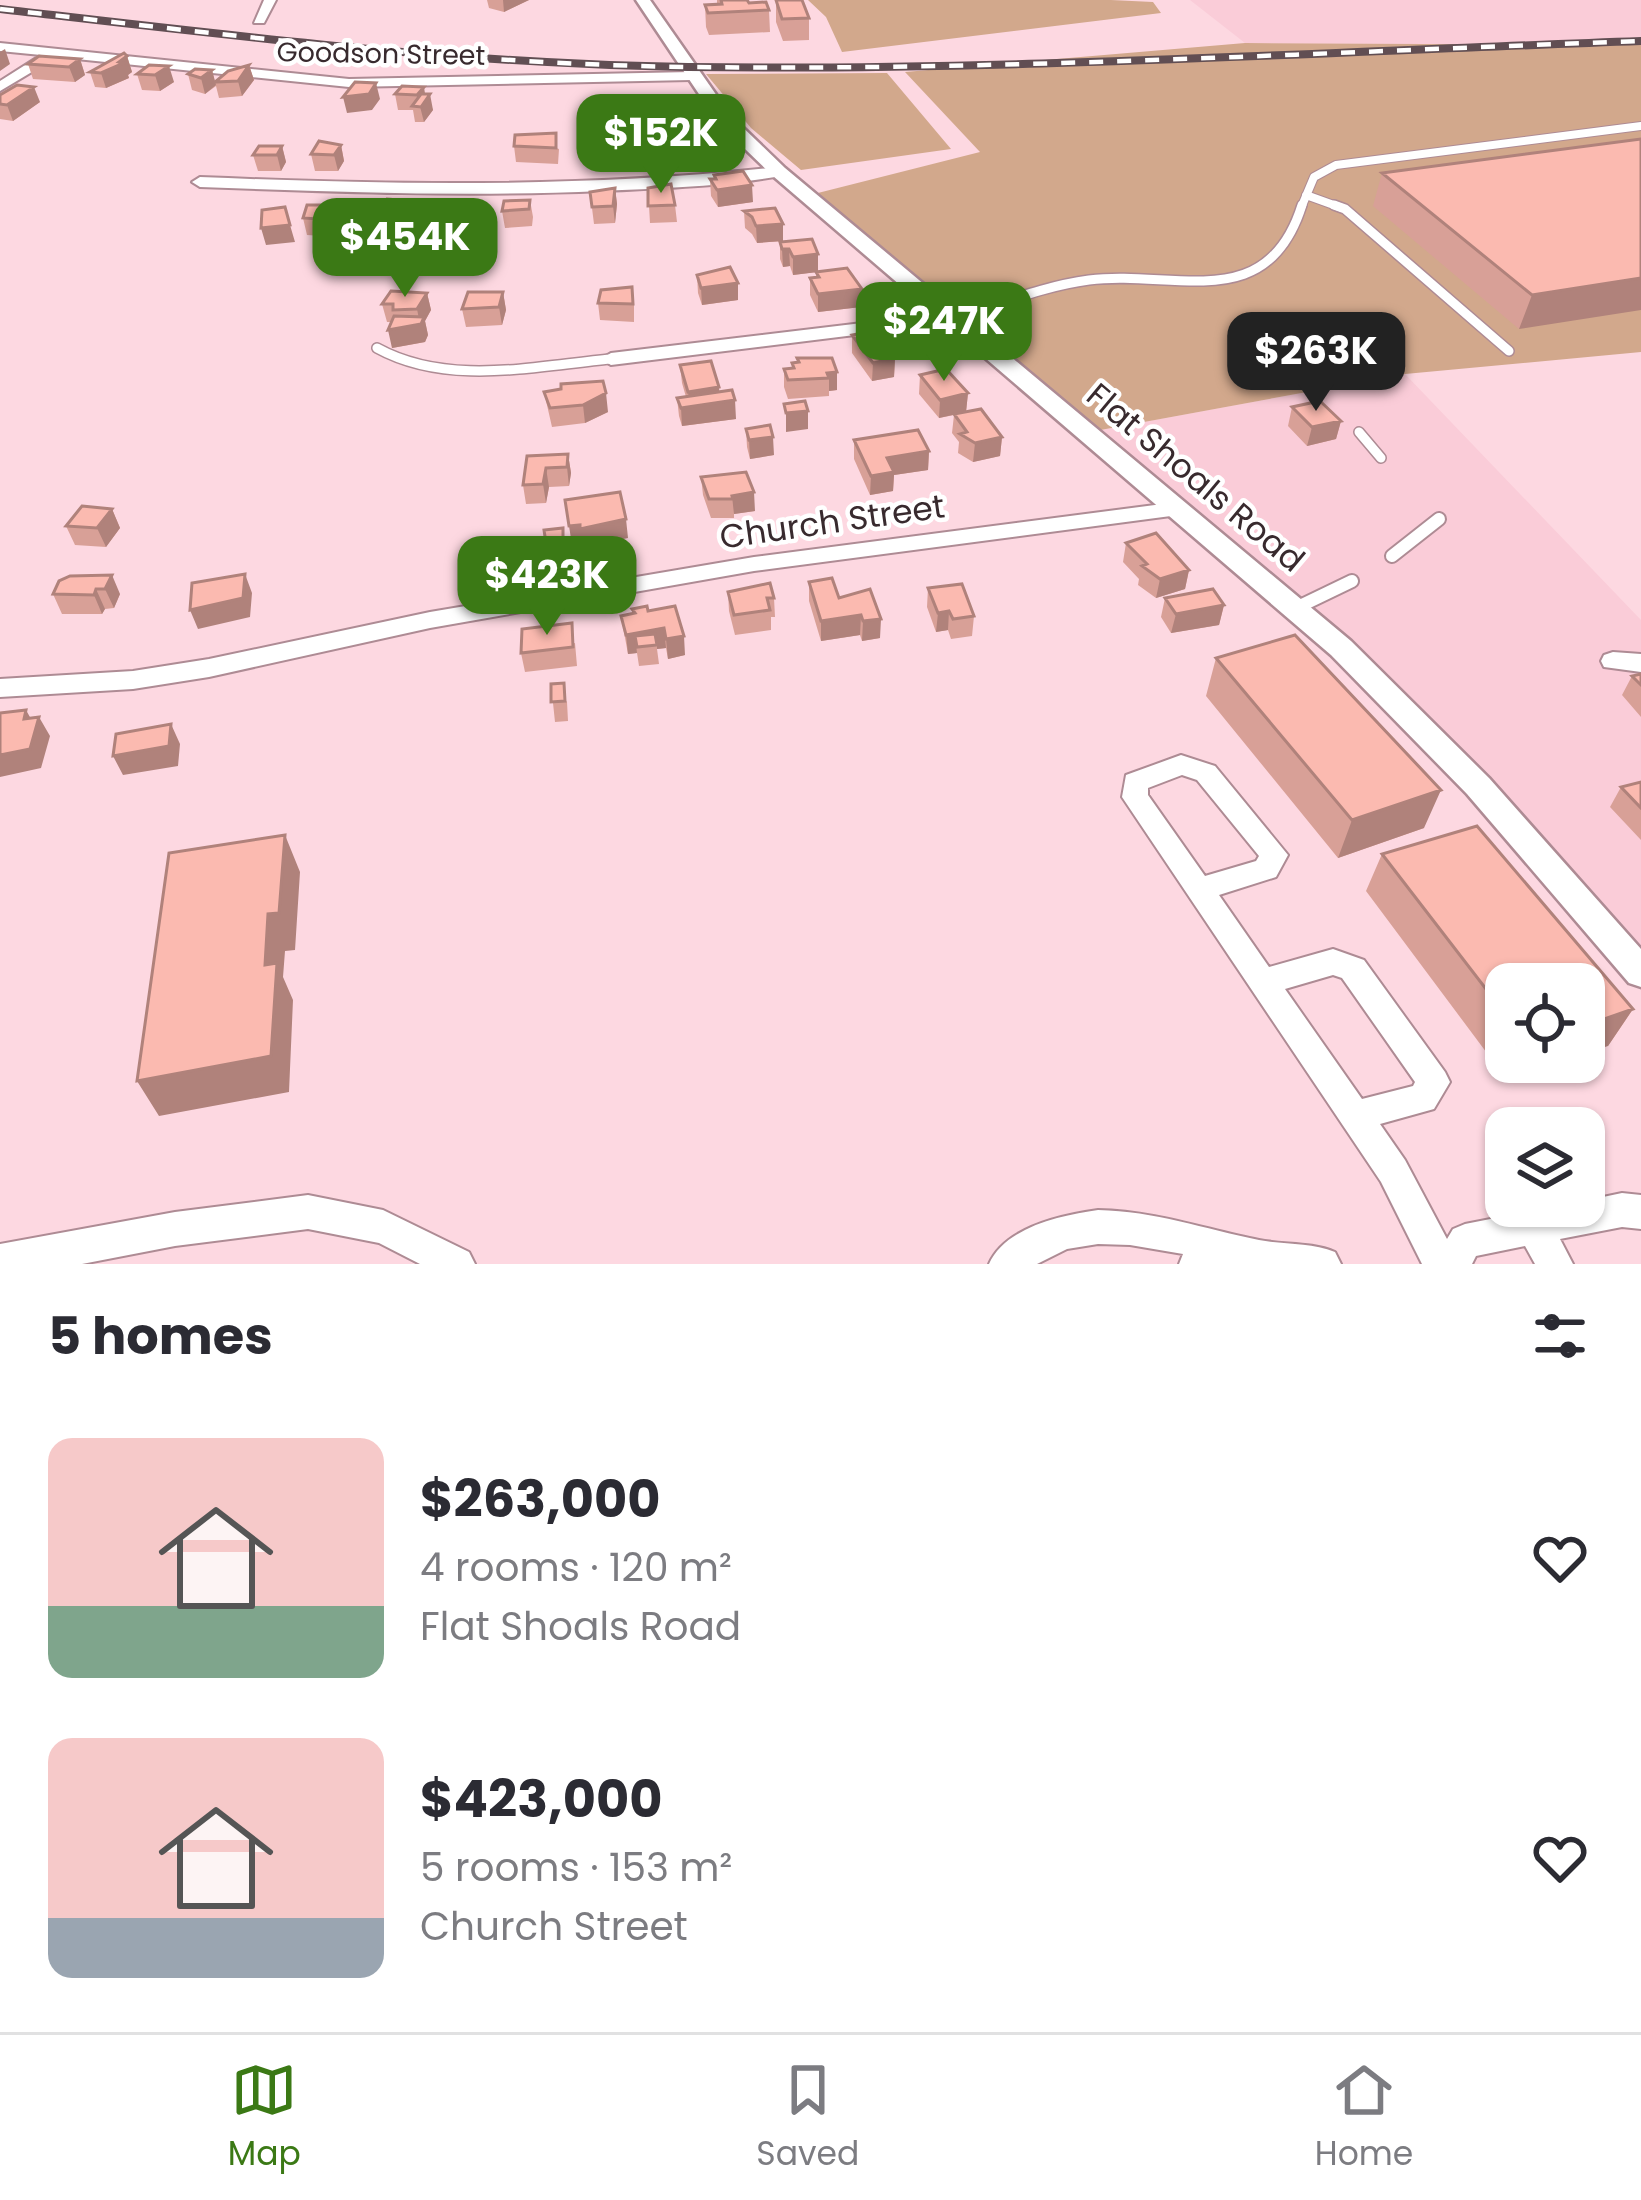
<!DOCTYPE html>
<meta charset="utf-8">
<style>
body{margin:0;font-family:Poppins,sans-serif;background:#f2f2f3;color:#2b2b33;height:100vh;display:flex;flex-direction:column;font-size:45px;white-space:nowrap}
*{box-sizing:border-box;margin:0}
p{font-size:39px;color:#7c7c81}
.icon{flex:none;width:66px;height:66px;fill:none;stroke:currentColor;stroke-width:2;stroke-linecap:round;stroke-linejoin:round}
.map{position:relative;height:1264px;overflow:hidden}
.panel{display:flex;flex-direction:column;background:#fff;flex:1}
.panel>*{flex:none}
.fabs{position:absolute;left:1485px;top:963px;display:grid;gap:24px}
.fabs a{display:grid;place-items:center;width:120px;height:120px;border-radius:24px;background:#fff;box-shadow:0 3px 9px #0004;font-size:60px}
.price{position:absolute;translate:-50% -102px;padding:0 27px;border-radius:24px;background:#3b7915;color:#fff;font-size:39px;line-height:78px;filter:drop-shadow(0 3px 6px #0008)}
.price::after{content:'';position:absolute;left:50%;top:72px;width:36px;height:27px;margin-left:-18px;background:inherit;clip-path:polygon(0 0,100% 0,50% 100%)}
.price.current{background:#222;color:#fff}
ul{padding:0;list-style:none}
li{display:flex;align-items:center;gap:36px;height:300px;padding:0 48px}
li span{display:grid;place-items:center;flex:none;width:336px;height:240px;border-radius:24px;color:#555}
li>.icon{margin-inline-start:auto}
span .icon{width:144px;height:144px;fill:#fffc;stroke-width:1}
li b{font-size:51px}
h2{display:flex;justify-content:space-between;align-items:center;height:144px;padding:0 48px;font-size:51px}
.dock{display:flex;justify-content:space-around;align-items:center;height:168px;border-top:3px solid #e1e1e2;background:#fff;font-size:33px;color:#7c7c81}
.dock a{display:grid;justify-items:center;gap:6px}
.dock .current{color:#3b7915}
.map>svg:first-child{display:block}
.built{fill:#faccd8}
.green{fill:#d2a88c}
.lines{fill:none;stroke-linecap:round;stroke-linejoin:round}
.service-far2-casing{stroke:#ae8b94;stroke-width:10}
.service-far1-casing{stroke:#ae8b94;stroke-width:12}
.service-casing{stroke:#ae8b94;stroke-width:16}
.minor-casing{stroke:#ae8b94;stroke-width:4}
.tertiary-casing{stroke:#ae8b94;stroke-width:5}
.service-far2{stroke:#fff;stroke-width:8}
.service-far1{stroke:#fff;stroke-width:9}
.service{stroke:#fff;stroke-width:12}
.minor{fill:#fff;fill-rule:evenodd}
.tertiary{fill:#fff;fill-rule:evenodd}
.rail-casing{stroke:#614e53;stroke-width:8}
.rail{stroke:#fff;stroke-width:4.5;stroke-dasharray:14;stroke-linecap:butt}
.wall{fill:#d8a097}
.shaded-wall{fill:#b0827b}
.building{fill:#fbbab0;stroke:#b0827b;stroke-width:3}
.labels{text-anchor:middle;stroke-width:9;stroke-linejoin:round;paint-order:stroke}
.far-street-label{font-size:27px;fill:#382a2e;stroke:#fff}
.street-label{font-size:33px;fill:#382a2e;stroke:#fff}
</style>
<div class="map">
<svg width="1641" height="1264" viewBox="0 0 1641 1264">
<rect width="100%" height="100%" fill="#fdd8e1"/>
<!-- built -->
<path class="built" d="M1190,0H1641V45L1245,43Z
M1405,374L1641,620V972L1423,717L1095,431Z"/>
<!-- green -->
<path class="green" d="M808,0H1111L1153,2L1161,13L842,52L826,17Z
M1245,43L1641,45V352L1405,374L1095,431L806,196L980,152L905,72Z
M887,73L951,149L801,170L751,128L706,74Z"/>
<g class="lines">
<defs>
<path id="service-far2" d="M1306,195L1342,208
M1301,208L1314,177L1336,165L1641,126"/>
<path id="service-far1" d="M1334,205L1345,209L1509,351
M954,318C998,305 1043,286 1089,280C1174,269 1267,317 1302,205
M377,348C448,387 534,366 611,359
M1359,432L1381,458"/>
<path id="service" d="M1392,556L1439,519
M1296,608L1352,581"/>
<path id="minor" d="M264,0H276L264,23H254Z
M0,43L349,79L691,72L698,76L691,80L349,87L57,57L0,91V81L41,55L0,51Z
M779,167L787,172L785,175C725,187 662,188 602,191C468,197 334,192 200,187L192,182L200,177C394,185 586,188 779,167Z
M954,312L960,314V322L611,365L601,359L611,353Z
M1178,502L1186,504L1189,509L1186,514L754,571L430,628L209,677L133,689L0,697V679L133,671L209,659L430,612L754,557Z
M1613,652L1641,654V672L1604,667L1601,661L1604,655Z
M1181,755L1215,766L1288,855L1276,877L1219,895L1269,967L1333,949L1364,960L1445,1072L1450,1082L1434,1109L1380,1124L1405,1160L1447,1239L1453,1229L1465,1224L1556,1206H1584V1201L1622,1193L1641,1195V1229L1622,1227L1560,1239L1573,1264H1535L1525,1246L1476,1256L1472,1264H1422L1381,1182L1122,797L1126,775ZM1182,775L1197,780L1259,856L1256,861L1205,876L1148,795V788ZM1333,975L1342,978L1415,1082L1413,1086L1362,1099L1285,989Z
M308,1195L383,1210L469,1252L475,1264H420L379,1243L308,1229L175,1246L82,1264H0V1244L175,1212Z
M1098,1210C1155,1211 1204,1229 1259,1240C1285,1245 1311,1242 1335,1252L1341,1264H1179L1183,1254L1130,1245L1098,1244L1067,1249L1037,1264H989C1005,1227 1062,1215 1098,1210Z"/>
<path id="tertiary" d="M636,0H650L731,116L785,168L1351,641L1489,778L1641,949V987L1629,983L1467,794L1331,655L773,176L719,124Z"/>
</defs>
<!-- service-far2 casing -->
<use href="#service-far2" class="service-far2-casing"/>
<!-- service-far1 casing -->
<use href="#service-far1" class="service-far1-casing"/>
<!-- service casing -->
<use href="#service" class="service-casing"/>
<!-- minor casing -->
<use href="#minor" class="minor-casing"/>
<!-- tertiary casing -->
<use href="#tertiary" class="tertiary-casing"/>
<!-- service-far2 -->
<use href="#service-far2" class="service-far2"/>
<!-- service-far1 -->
<use href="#service-far1" class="service-far1"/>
<!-- service -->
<use href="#service" class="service"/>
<!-- minor -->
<use href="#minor" class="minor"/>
<!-- tertiary -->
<use href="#tertiary" class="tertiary"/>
<defs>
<path id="rail" d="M0,9C228,35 458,64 688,67C1005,71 1324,52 1641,41"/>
</defs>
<!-- rail casing -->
<use href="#rail" class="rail-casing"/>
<!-- rail -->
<use href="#rail" class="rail"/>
</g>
<!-- wall -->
<path class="wall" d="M487,0H529L504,12L489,8Z
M717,0H747L749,3L769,10L770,32L709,35L706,27L705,5L717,4Z
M776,0L809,18V40L783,41L776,22Z
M127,56L132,72L128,75L129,78L106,88L95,87L90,72Z
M80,59L85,75L75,82L33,79L28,64Z
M149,65L174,82L160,91L142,90L137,74Z
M249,65L254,80L242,96L219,98L216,86L205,94L192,90L188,74L212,70L215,82Z
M395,94H425L433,110L424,122H415L413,110H398Z
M0,95L40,102L13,121L0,119Z
M668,127L707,152L674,155L669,143Z
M515,135L559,149L558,164L516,162L514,146Z
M1641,139L1519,329L1373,206L1382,173Z
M341,145L344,161L338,171H315L311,154Z
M282,146L286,162L281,171H258L253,155Z
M714,175L753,202L718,207L711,196L710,179H714Z
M615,188L617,204L615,223L594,224L590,192Z
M648,188L675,205L677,222L650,223Z
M530,200L533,217L532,226L505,228L502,211Z
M744,211L783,241L757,243L752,234L745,228Z
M380,214L426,218L420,231L405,235L384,231Z
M303,218L358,222L352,238L307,235Z
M780,242L818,254V271L861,307L818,312L810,295V278L816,277V272L793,275L790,266L783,267L780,259Z
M697,275L738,300L702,305L698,293Z
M503,292L506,310L502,325L466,327L462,309Z
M427,293L431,310L425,321L428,335L425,342L392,348L391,322H387L382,304Z
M598,303L634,304V322L600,320Z
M852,335L895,358L894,377L872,381L852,353Z
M797,358H832L837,390L829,391V396L788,399L784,387V369L792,368V363L797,362Z
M680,365L720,392L736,419L682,426L679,416L677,398L686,397L682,383Z
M920,375L968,393L966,412L1002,437L1000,456L973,462L958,453L959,442L952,433L954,415L939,418L919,394Z
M544,392L608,412L585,423L552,427Z
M1292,407L1341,421L1336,439L1307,446L1288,426Z
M746,429L774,455L750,459L747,447Z
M854,440L929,451L928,470L894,475L893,491L870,495L854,459Z
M568,454L571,473L569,486L549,487L546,503L526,504L523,485L527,456Z
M701,477L755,511L734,514V518H711L703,495Z
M112,509L120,528L106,547L75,545L66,526Z
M1126,543L1189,570L1185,589L1156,598L1138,585L1139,579L1123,562Z
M70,576L120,594L114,608L105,609L102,614H62L53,594Z
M809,582L839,598L870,589L880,638L862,641L860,635L821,641L809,601Z
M928,588L974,616L972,636L951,639L948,630L936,632L927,607Z
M728,592L774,598L775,617H771V630L735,635L729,611Z
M1165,598L1224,605L1219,625L1171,633L1161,617Z
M632,609L648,611L685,655L668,659L666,648L657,649L659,664L639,666L637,653L628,654L621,616L633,614Z
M575,643L577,666L525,672L521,653Z
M1216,658L1424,828L1338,858L1206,696Z
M1641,674V717L1622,695L1632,676Z
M551,684L567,702L568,721L555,722Z
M1641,782V840L1610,807L1621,787Z
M1382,854L1633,1009L1608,1046L1506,984V1062H1560L1507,1080L1366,891Z"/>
<!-- shaded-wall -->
<path class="shaded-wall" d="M503,0H529L504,12Z
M5,49L10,64L0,71V52Z
M127,56L132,72L128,75L129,78L106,88L101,73Z
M80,59L85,75L75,82L69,67Z
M249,65L254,80L242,96L238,81Z
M169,66L174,82L160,91L155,75Z
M212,70L216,85L205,94L201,78Z
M376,83L380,99L372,110L347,113L343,97Z
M34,87L40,102L13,121L7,105Z
M424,87L426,100L430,94L433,110L424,122L417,95Z
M706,135L707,152L674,155L673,139Z
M341,145L344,161L338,171L334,155Z
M282,146L286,162L281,171L277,155Z
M752,185L753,202L718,207L717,190Z
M615,188L617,204L615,223L613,206Z
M423,202L426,218L420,231L405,235L401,218Z
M354,205L358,222L352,238L348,221Z
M783,224V241L757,243L756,226Z
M290,225L295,242L266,245L261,228Z
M782,249H789L790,266L783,267Z
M818,254V272L793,275V257Z
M1641,278V310L1519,329L1532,295Z
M738,283V300L702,305L701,288Z
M862,289L861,307L818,312V294Z
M503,292L506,310L502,325L499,307Z
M427,293L431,310L425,321L428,335L425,342L392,348L388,330L420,324L417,309Z
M895,358L894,377L872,381L873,363Z
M837,372V390L829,391V378L827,373Z
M719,387L720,402L735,400L736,419L682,426L681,408L690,406L688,392Z
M606,393L608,412L585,423L583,405Z
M968,393L966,412L939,418L940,400Z
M808,411V429L786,432V413Z
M1341,421L1336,439L1307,446L1312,427Z
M773,437L774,455L750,459L749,440Z
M1002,437L1000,456L973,462L975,443Z
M929,451L928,470L894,475L893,491L870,495L871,476L887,458Z
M568,454L571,473L569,486L567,467Z
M546,468L549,487L546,503L543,484Z
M754,492L755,511L734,514L732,496Z
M112,509L120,528L106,547L97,528Z
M626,519L628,538L583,548V544L572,545L569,526Z
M563,528L566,560L549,562L546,543Z
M1189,570L1185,589L1156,598L1160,579Z
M245,574L252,593L250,617L198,629L190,610Z
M112,575L120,594L114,608L105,589Z
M96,589L105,609L102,614L94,595Z
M1224,605L1219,625L1171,633L1176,614Z
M949,611L948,630L936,632L938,613Z
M861,615L860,635L821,641V621Z
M881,619L880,638L862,641L863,621Z
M664,628L666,648L657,649V645L635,636L637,653L628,654L626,635Z
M684,636L685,655L668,659L666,639Z
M26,710L36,728L39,717L50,736L41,768L0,777V755L24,719Z
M171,724L180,744L178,766L123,775L113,756Z
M1441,790L1424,828L1338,858L1352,820Z
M285,835L300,872L295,950L285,951L283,977L293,1000L289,1092L159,1116L137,1081L268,914Z
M1633,1009L1608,1046L1584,1054V1026Z
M1518,1062H1560L1507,1080Z"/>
<!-- building -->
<path class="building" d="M721,0H747L749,3L766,2L769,10L708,13L705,5L722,4Z
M776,0H802L809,18L782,19Z
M124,53L127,56L119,62L124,63L101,73L90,72Z
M39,56L80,59L69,67L28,64Z
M149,65L169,66L155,75L137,74Z
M249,65L238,81L215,82L228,71Z
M195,69L212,70L201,78L188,74Z
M355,82L376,83L369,94L343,97Z
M17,85L34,87L7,105L0,104V95Z
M402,86L424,87L417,95L395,94Z
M421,94H430L421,107L412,106Z
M700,123L706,135L673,139L668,127Z
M556,133V148L514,146L515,135Z
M1641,139V278L1532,295L1382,173Z
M319,141L341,145L334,155L311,154Z
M259,146H282L277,155H253Z
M743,171L752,185L717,190L710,179H716L714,175Z
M671,184L675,205L648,206V188Z
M615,188L613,206L592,207L590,192Z
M387,199L423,202L417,214L401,218L380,214Z
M530,200L529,209L502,211L504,201Z
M307,205H354L348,221L303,218Z
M285,207L290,225L261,228L262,210Z
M775,208L783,224L756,226L752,217L744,211Z
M812,239L818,254L793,257L789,249H782L780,242Z
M730,267L738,283L701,288L697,275Z
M847,268L862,289L818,294L810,278L819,277L816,272Z
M632,287L633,304L598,303L601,290Z
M391,291L427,293L417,309L393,310V304H382Z
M468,292H503L499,307L462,309Z
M394,316L424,317L421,324L388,330Z
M874,331L895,358L873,363L852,335Z
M797,358H832L837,372L827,373L829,378L788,380L784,369L794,368L792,363L799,362Z
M711,361L719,387L688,392L680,365Z
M946,369L968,393L940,400L920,375Z
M603,381L606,393L583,405L550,408L544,392L561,389V384Z
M732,390L735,400L681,408L677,398Z
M805,401L808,411L786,413L784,404Z
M1320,401L1341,421L1312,427L1292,407Z
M981,409L1002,437L975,443L960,434L967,432L954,414Z
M770,425L773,437L749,440L746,429Z
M918,430L929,451L887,458L894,472L871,476L854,440Z
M568,454L567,467L546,468L543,484L523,485L527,456Z
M746,472L754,492L732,496L733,499H709L701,477Z
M620,492L626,519L580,529V525L569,526L565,500Z
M82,506L112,509L97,528L66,526Z
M563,528V541L546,543L544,530Z
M1156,533L1189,570L1160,579L1142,566L1147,564L1126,543Z
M245,574L243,598L190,610L192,583Z
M112,575L105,589H96L94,595L53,594L59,581L70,576Z
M832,578L839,598L870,589L881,619L863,621L861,615L821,621L809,582Z
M770,583L774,598H767L770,610L734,615L728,592Z
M962,584L974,616L953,619L949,611L938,613L928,588Z
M1213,589L1224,605L1176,614L1165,598Z
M647,606L648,611L675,606L684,636L666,639L664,628L626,635L621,616L635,613L632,609Z
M572,623L573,647L521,653L522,629Z
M655,634L657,645L637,647L635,636Z
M1295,635L1441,790L1352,820L1216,658Z
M1641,674V685L1632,676Z
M564,683L565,701L551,702V684Z
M26,710L24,719L39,717L30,749L0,755V713Z
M171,724L169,746L113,756L116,734Z
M1641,782V808L1621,787Z
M1477,826L1633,1009L1584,1026V984H1506V1015L1382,854Z
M285,835L279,913L268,914L265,965L277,963L271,1056L137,1081L169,853Z"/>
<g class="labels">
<!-- far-street labels -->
<g class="far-street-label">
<text transform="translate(381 54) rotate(1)" y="9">Goodson Street</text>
</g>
<!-- street labels -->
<g class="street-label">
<text transform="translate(1196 477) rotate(40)" y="12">Flat Shoals Road</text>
<text transform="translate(832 521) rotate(-8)" y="12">Church Street</text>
</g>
</g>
</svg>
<div class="fabs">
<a><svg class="icon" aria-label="locate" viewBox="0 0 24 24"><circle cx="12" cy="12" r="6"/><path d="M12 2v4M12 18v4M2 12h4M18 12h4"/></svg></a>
<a><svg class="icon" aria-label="layers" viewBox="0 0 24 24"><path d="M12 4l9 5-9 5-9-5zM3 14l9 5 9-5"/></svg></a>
</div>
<b class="price" style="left:661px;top:196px">$152K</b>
<b class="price" style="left:405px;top:300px">$454K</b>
<b class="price" style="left:944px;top:384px">$247K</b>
<b class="price current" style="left:1316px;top:414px">$263K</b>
<b class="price" style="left:547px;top:638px">$423K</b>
</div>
<section class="panel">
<h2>5 homes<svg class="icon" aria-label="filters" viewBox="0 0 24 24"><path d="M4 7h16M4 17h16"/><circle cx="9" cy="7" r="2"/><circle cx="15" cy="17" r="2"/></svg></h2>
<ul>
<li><span style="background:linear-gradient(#f6c9c9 70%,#7fa58c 0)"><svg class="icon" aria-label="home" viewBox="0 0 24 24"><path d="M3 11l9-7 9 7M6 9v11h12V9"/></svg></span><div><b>$263,000</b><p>4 rooms · 120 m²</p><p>Flat Shoals Road</p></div><svg class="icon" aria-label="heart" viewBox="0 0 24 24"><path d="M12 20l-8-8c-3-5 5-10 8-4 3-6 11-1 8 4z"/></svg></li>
<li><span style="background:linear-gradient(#f6c9c9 75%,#9aa5b1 0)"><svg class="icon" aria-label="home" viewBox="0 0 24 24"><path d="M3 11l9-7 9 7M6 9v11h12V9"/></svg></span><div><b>$423,000</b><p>5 rooms · 153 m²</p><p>Church Street</p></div><svg class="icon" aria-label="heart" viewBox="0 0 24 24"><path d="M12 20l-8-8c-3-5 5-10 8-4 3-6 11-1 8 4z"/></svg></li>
</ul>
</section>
<nav class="dock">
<a class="current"><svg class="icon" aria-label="map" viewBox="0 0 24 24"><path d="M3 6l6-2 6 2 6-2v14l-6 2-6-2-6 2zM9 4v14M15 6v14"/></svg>Map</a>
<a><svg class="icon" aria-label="saved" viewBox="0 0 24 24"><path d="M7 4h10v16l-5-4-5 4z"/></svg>Saved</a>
<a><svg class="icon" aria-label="home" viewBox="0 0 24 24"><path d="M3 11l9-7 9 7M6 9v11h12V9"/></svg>Home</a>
</nav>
